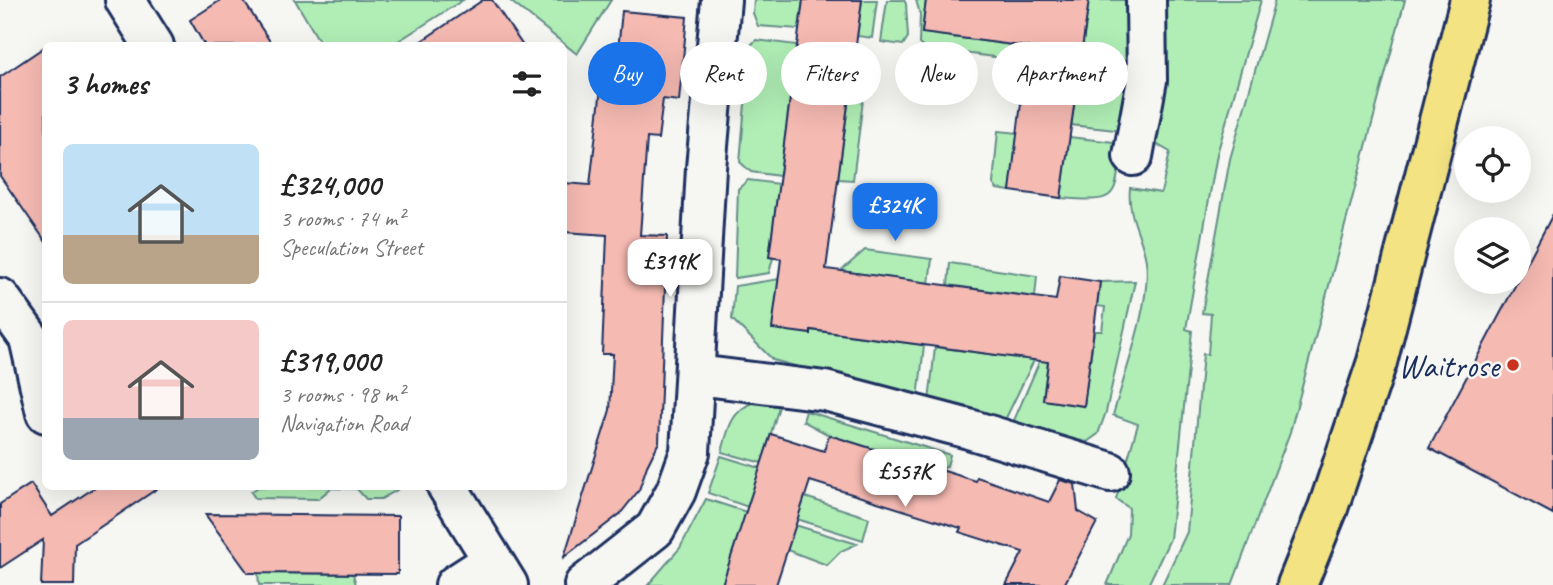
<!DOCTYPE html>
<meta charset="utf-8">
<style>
body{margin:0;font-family:Caveat,sans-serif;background:#f2f2f2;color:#222;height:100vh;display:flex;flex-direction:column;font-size:26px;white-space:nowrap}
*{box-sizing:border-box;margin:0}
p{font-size:23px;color:#767676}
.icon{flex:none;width:38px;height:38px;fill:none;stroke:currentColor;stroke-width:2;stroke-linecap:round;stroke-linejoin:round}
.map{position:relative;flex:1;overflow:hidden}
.side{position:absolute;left:42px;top:42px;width:525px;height:448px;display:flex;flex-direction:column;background:#fff;border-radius:10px;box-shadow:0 7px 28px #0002}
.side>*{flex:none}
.banner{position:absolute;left:588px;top:42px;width:665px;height:63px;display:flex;gap:14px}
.buttons{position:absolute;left:1454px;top:126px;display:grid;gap:14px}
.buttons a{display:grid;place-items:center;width:77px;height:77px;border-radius:50%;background:#fff;box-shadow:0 7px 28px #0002;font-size:35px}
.price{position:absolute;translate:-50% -60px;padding:0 16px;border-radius:14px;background:#fff;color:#222;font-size:23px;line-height:46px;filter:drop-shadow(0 2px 4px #0008)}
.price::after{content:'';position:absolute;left:50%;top:42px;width:21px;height:16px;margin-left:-10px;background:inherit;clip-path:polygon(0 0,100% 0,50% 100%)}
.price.active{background:#1a73e8;color:#fff}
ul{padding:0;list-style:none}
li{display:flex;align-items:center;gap:21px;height:175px;padding:0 21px}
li+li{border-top:2px solid #e0e0e0}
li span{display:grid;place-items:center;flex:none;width:196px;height:140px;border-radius:10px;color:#555}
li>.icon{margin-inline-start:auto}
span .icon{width:84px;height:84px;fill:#fffc;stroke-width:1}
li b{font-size:30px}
h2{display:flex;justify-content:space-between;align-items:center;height:84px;padding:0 21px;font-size:30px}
.tag{padding:0 24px;border-radius:32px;background:#fff;box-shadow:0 7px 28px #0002;font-size:24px;line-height:63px}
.tag.active{background:#1a73e8;color:#fff}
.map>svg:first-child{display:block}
.green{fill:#b0eeb5;stroke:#668e8a;stroke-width:2}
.building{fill:#f5bab2;stroke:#1b2f5e;stroke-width:2}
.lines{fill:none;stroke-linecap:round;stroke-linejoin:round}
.minor-casing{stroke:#1b2f5e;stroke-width:44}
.tertiary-casing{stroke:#1b2f5e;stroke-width:44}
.primary-casing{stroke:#1b2f5e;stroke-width:44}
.minor{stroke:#f6f6f2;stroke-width:38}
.tertiary{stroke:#f6f6f2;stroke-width:38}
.primary{stroke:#f4e382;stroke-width:38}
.poi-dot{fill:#c8321e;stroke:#f6f6f2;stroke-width:2.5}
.labels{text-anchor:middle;stroke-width:5;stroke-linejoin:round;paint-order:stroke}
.poi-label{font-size:33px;fill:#1b2f5e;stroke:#f6f6f2;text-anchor:end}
</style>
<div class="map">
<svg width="1553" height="585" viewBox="0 0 1553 585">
<rect width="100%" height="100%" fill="#f6f6f2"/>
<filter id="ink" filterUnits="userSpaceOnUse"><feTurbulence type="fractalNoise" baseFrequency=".0143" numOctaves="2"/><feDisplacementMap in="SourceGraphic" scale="14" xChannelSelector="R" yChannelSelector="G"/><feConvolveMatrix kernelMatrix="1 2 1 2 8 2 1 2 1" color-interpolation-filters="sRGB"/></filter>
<g filter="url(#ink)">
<!-- green -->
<path class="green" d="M295,0H463L392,45L322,46Z
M509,0H611L577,54Z
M754,0H803L799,29L758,26L753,13Z
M862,0H877L872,38L857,36Z
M887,0H904L906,4L908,37L903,45L881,42Z
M916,0H926L922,33L1012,45L1002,58L924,48L919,44L920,14Z
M1089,0H1132L1135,64L1124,131L1071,125Z
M1153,0H1261L1217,154L1186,329L1192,331L1170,539L1148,585H1107L1128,534L1129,508L1116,499L1138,424L1113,415C1124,376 1152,300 1146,261C1142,235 1127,216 1130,188L1161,193L1170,152L1151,141Z
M1275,0H1405L1290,432L1232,585H1162L1187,532L1203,354H1208L1211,314L1202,313L1230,159Z
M756,40L797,45L780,176L751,172L740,162L750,46Z
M854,59L868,60L853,180L838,179Z
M998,131L1018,133L1010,191L997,189L993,184Z
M1069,137L1122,143C1114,199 1121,203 1061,198Z
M748,180L779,184L769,257L773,258L769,273L735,278L738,189Z
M865,250L932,259L929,283L841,271Z
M950,263L1037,276L1035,297L948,285Z
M779,279L811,330L924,345L918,399L773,360L732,319L735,286Z
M1135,281L1106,412L1098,434L1087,442L1012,425L1040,360L1048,362L1043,400L1084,406L1094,331H1102L1105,307L1097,306L1100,282Z
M935,347L1034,360L1004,422L929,402Z
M754,402L780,403L762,463L722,452C728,429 731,411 754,402Z
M806,411L950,455L947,466L941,470L829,435L803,421Z
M721,456L760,468L748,507L708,493Z
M258,487L395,486L397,490L381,499H366L357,489L331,488L318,499L255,498L251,492Z
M805,497L869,518L863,540L797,519Z
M706,499L746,512L722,585H648L680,548Z
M795,525L857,544L841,551L827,565L787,550Z
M258,573L353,574L356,585H259Z"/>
<!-- building -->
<path class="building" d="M221,0H243L273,46H205L190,20Z
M483,0H492L523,46H414Z
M803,0H862L826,269L1056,300L1060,276L1100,282L1084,406L1043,400L1048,362L811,330V334L772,329L781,259L769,257Z
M926,0H1089L1061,198L1010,191L1028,47L922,33Z
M622,11L687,17L679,101L663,99L658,139L647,138L640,235L667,236L659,442L647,466L639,490L620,514L564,557L610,410L613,354H602L607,235L564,232V183L590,185L601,88L614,90Z
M46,46V242L0,176V77Z
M1553,214V514L1429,448Z
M771,434L824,451L829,435L976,481L977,477L1049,502L1060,480L1075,484L1078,511L1097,522L1064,585H1006L1023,552L959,532L961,528L810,481L776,585H722Z
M31,484L52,516L97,486H161L75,544L74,585H41L43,540L0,568V504Z
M205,514L398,516V574L248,573Z"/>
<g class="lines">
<defs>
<path id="minor" d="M1133,156L1147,80L1146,0
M0,298L29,338L46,413
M697,375L825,391L969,429L1110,472
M455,585L492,561
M584,585L655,529L676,491L690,452L706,168L721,0"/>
<path id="tertiary" d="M125,0L154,46
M447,486L508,585"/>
<path id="primary" d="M1297,585L1328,508L1377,362L1470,0"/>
</defs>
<!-- minor casing -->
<use href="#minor" class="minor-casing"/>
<!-- tertiary casing -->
<use href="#tertiary" class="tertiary-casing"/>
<!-- primary casing -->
<use href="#primary" class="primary-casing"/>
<!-- minor -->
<use href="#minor" class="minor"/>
<!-- tertiary -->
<use href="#tertiary" class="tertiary"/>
<!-- primary -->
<use href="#primary" class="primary"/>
</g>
</g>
<!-- markers -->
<circle class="poi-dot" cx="1513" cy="365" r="7"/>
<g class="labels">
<!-- poi labels -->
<g class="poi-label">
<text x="1499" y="377">Waitrose</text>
</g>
</g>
</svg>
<div class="buttons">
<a><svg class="icon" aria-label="locate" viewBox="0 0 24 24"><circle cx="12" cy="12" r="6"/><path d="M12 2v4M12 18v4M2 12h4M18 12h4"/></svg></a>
<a><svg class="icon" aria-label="layers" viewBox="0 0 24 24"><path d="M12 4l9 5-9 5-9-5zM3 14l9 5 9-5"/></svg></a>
</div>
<b class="price active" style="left:895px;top:243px">£324K</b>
<b class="price" style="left:670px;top:299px">£319K</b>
<b class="price" style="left:905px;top:509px">£557K</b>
<div class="banner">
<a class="tag active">Buy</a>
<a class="tag">Rent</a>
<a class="tag">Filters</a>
<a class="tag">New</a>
<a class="tag">Apartment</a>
</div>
<section class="side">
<h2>3 homes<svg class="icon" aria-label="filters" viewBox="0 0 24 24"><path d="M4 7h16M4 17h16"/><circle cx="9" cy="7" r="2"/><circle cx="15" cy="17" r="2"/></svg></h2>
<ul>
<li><span style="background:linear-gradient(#bfe0f5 65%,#b9a48a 0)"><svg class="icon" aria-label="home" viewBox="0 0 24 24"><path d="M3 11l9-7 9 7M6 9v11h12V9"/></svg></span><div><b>£324,000</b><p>3 rooms · 74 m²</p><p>Speculation Street</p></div></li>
<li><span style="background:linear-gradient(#f6c9c9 70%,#9aa5b1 0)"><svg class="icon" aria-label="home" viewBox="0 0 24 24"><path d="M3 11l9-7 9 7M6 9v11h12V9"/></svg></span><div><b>£319,000</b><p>3 rooms · 98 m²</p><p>Navigation Road</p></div></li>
</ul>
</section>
</div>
